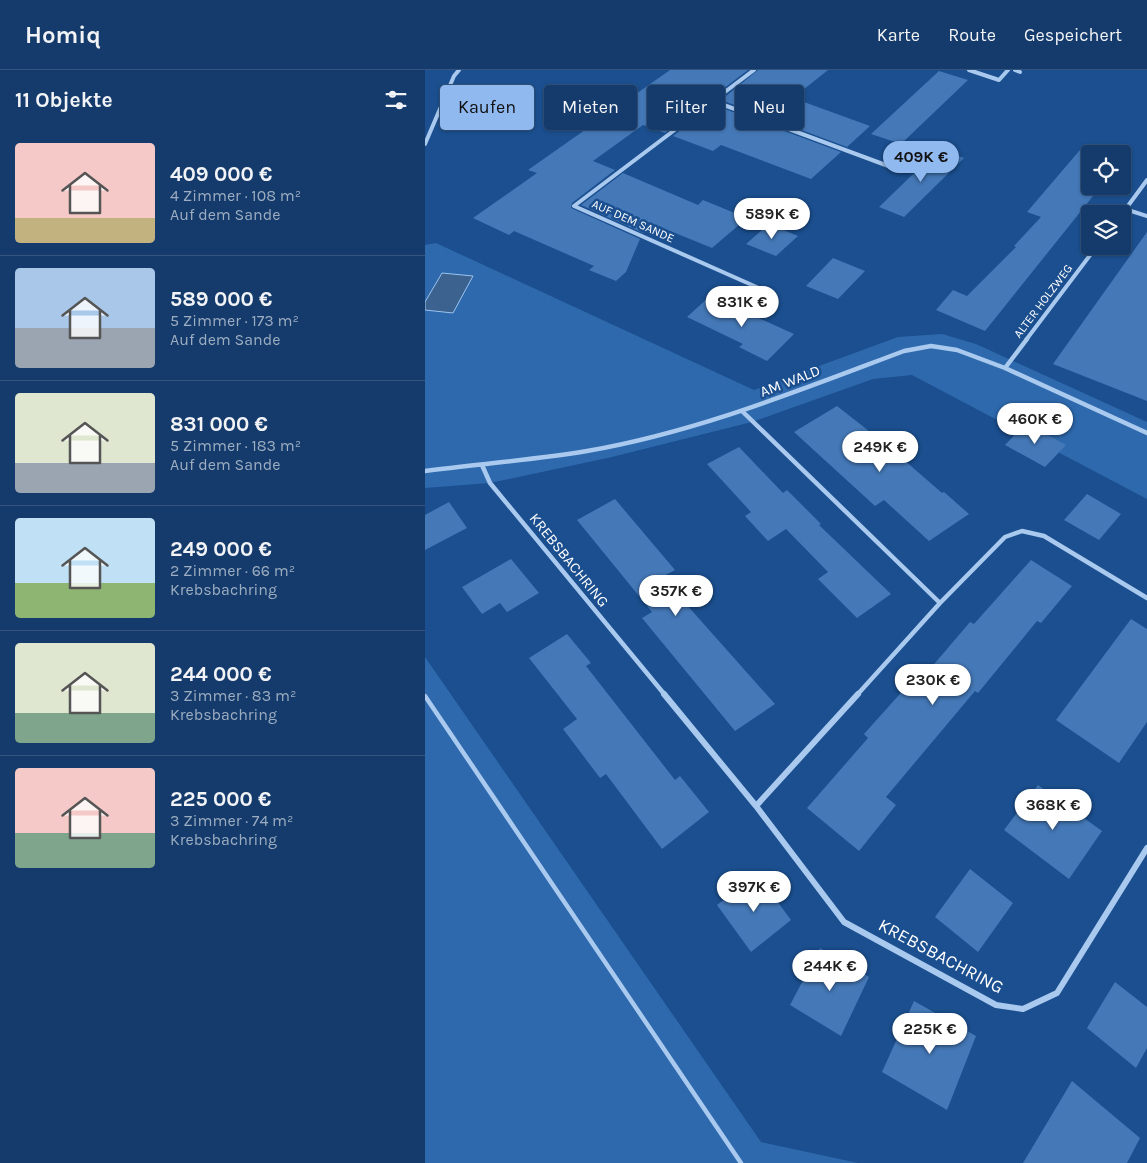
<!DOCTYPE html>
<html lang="de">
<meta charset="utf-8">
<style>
body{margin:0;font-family:Karla,sans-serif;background:#214673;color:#f1f3f6;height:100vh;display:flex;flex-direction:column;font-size:19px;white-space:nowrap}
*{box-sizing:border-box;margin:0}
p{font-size:16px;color:#9dadc1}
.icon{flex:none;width:28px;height:28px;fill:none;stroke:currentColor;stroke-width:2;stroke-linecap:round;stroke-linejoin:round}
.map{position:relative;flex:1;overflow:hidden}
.side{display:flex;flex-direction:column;background:#143b6b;width:425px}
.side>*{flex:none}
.guide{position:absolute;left:15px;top:15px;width:475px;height:45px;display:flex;gap:10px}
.buttons{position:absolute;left:656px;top:75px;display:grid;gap:10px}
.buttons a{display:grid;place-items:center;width:50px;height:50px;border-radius:5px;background:#143b6b;box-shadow:0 1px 4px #0004,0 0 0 1px #33557e;font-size:25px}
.price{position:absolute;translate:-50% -42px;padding:0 11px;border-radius:18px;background:#fff;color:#222;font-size:16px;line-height:32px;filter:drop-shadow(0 1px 2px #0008)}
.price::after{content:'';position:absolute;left:50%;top:30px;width:15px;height:11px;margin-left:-8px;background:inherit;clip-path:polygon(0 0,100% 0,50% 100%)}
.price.selected{background:#90b9f0;color:#111}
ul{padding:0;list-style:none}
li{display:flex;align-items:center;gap:15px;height:125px;padding:0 15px}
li+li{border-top:1px solid #33557e}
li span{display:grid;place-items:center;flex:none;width:140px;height:100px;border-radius:5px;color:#555}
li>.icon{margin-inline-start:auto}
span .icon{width:60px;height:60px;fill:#fffc;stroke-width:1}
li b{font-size:21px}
h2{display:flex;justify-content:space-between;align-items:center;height:60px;padding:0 15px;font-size:21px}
.chip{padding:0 18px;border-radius:5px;background:#143b6b;box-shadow:0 1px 4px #0004,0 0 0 1px #33557e;font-size:18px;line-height:45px}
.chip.selected{background:#90b9f0;color:#111}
header{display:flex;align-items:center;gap:30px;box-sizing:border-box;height:70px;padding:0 25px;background:#143b6b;border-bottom:1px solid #33557e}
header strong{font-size:24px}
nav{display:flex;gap:28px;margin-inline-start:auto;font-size:18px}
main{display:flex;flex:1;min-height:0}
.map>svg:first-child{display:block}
.green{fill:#2e69ad}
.water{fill:#3c6290;stroke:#9cc4f0}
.building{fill:#4478b7}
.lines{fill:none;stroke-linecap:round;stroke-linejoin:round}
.lane{stroke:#a9c9ee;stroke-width:4.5}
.street-far2{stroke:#a9c9ee;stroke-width:4}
.street-far1{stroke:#a9c9ee;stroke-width:4.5}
.street{stroke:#a9c9ee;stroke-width:6}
.labels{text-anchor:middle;stroke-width:5;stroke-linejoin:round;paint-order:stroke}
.far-street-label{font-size:12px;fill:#fff;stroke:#1b4f8f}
.street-label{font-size:15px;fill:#fff;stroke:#1b4f8f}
.near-street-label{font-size:18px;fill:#fff;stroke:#1b4f8f}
</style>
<header>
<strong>Homiq</strong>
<nav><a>Karte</a><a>Route</a><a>Gespeichert</a></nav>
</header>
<main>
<section class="side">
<h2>11 Objekte<svg class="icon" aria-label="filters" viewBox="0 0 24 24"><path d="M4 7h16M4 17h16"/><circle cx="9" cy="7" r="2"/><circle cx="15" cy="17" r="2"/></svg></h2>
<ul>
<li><span style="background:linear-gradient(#f6c9c9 75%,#c2b280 0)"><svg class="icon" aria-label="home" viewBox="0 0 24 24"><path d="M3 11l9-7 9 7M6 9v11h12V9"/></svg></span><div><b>409 000 €</b><p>4 Zimmer · 108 m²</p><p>Auf dem Sande</p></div></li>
<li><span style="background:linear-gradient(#a9c7e8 60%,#9aa5b1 0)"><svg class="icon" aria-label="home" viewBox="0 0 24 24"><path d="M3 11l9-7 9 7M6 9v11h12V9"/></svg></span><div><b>589 000 €</b><p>5 Zimmer · 173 m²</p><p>Auf dem Sande</p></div></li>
<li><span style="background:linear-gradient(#dfe7d0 70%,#9aa5b1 0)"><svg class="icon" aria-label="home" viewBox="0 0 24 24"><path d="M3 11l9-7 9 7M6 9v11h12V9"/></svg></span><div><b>831 000 €</b><p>5 Zimmer · 183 m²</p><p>Auf dem Sande</p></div></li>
<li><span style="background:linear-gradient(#bfe0f5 65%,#8fb573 0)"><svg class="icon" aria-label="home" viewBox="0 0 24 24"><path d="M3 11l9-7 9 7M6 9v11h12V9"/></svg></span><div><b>249 000 €</b><p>2 Zimmer · 66 m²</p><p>Krebsbachring</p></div></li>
<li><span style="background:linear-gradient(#dfe7d0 70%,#7fa58c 0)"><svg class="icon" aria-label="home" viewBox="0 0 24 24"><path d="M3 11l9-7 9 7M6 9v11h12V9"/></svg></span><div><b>244 000 €</b><p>3 Zimmer · 83 m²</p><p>Krebsbachring</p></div></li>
<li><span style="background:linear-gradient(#f6c9c9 65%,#7fa58c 0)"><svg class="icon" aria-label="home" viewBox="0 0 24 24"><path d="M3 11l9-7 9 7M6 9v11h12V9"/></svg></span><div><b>225 000 €</b><p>3 Zimmer · 74 m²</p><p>Krebsbachring</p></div></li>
</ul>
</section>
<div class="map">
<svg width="722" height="1093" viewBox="0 0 722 1093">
<rect width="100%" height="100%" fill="#1b4f8f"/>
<!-- green -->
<path class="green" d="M11,173L329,320L473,267L517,264L551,274L722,352V429L487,305L448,309L327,352L187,387L65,413L0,418V175Z
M0,587L336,1072L433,1093H0Z"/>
<!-- water -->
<path class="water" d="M17,203L48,206L28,243L0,240V232Z"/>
<!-- building -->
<path class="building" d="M245,0H323L240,63L218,55L168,91L190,100L147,133L146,138L215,169L201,202L191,211L164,200L169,196L89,161L84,165L48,148L112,103L103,100Z
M333,0H403L368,28L445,56L422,77L296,30Z
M514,1L543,10L476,74L446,64Z
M289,35L416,82L386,109L296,75L288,81L248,66Z
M660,74L691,84H665V116H676L560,261L511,240L528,220L542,226L591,177L589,176L616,147L602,142Z
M514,79L539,88L479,147L454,137Z
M198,103L273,135L278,130L322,148L287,178L223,152L218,163L156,135Z
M344,154L373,166L351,186L321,174Z
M722,162V331L628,294Z
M408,188L440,201L413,229L381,216Z
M285,226L369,264L342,291L314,277L318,274L262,247Z
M412,336L463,376L517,423L519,422L544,444L504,471L459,430L450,436L369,362Z
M601,353L641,375L620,397L580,375Z
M314,377L358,423L362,420L396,454L394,455L466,524L432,548L393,509L403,502L361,459L343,471L320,446L326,442L282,394Z
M662,424L696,444L674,470L639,450Z
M190,429L250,500L237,507L350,634L310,661L217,548L227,542L152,450Z
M24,432L42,458L0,480V445Z
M86,489L114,523L82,542L75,533L57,544L37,517Z
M606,490L647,516L616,553L612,551L553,623L550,621L461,727L471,735L434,781L382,738L443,668L439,664L482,616L487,620L545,552L549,554Z
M706,549L722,559V652L694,693L631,650Z
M142,564L166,593L161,596L250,710L255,706L284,742L237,779L181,704L175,708L138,659L152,649L104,588Z
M613,715L677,761L644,809L579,760Z
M545,799L588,833L553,882L510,847Z
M332,804L366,850L326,882L292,835Z
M395,878L444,907L416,966L365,935Z
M690,912L722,937V978L711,998L662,958Z
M489,931L551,966L522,1040L457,1002Z
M647,1011L715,1068L702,1093H598Z"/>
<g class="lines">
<!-- lane -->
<path class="lane" d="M0,626L316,1093"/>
<!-- street-far2 -->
<path class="street-far2" d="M329,0L149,136L336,219
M544,0L574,10L583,0
M590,0L595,2
M288,31L466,97
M0,74L29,6L34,0
M700,139L722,146
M697,144L722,110
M601,270L672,176"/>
<!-- street-far1 -->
<path class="street-far1" d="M580,298L602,269
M318,342L515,533
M57,395L65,413L240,625
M0,401C54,394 108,390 162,381C272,362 375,320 479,281L506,276L532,280L580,298L722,363
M432,625L515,533L580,467L597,461L619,466L722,528"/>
<!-- street -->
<path class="street" d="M239,624L331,736L419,852L571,935L598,939L632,923L722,778
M331,736L433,624"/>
</g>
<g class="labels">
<!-- far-street labels -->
<g class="far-street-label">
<text transform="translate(208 151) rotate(24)" y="4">AUF DEM SANDE</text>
<text transform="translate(618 231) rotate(-53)" y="4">ALTER HOLZWEG</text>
</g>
<!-- street labels -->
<g class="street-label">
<text transform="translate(365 311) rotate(-21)" y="5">AM WALD</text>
<text transform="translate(144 490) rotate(51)" y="5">KREBSBACHRING</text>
</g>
<!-- near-street labels -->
<g class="near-street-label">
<text transform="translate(516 886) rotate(28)" y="6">KREBSBACHRING</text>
</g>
</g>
</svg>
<div class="buttons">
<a><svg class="icon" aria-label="locate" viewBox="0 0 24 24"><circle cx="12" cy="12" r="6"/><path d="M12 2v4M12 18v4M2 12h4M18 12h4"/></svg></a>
<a><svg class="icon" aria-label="layers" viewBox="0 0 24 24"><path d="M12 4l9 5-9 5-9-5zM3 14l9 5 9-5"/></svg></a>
</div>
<b class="price selected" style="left:496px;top:113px">409K €</b>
<b class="price" style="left:347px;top:170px">589K €</b>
<b class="price" style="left:317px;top:258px">831K €</b>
<b class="price" style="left:610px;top:375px">460K €</b>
<b class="price" style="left:455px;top:403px">249K €</b>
<b class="price" style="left:251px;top:547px">357K €</b>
<b class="price" style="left:508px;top:636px">230K €</b>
<b class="price" style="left:628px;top:761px">368K €</b>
<b class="price" style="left:329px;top:843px">397K €</b>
<b class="price" style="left:405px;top:922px">244K €</b>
<b class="price" style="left:505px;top:985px">225K €</b>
<div class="guide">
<a class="chip selected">Kaufen</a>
<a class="chip">Mieten</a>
<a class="chip">Filter</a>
<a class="chip">Neu</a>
</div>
</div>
</main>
